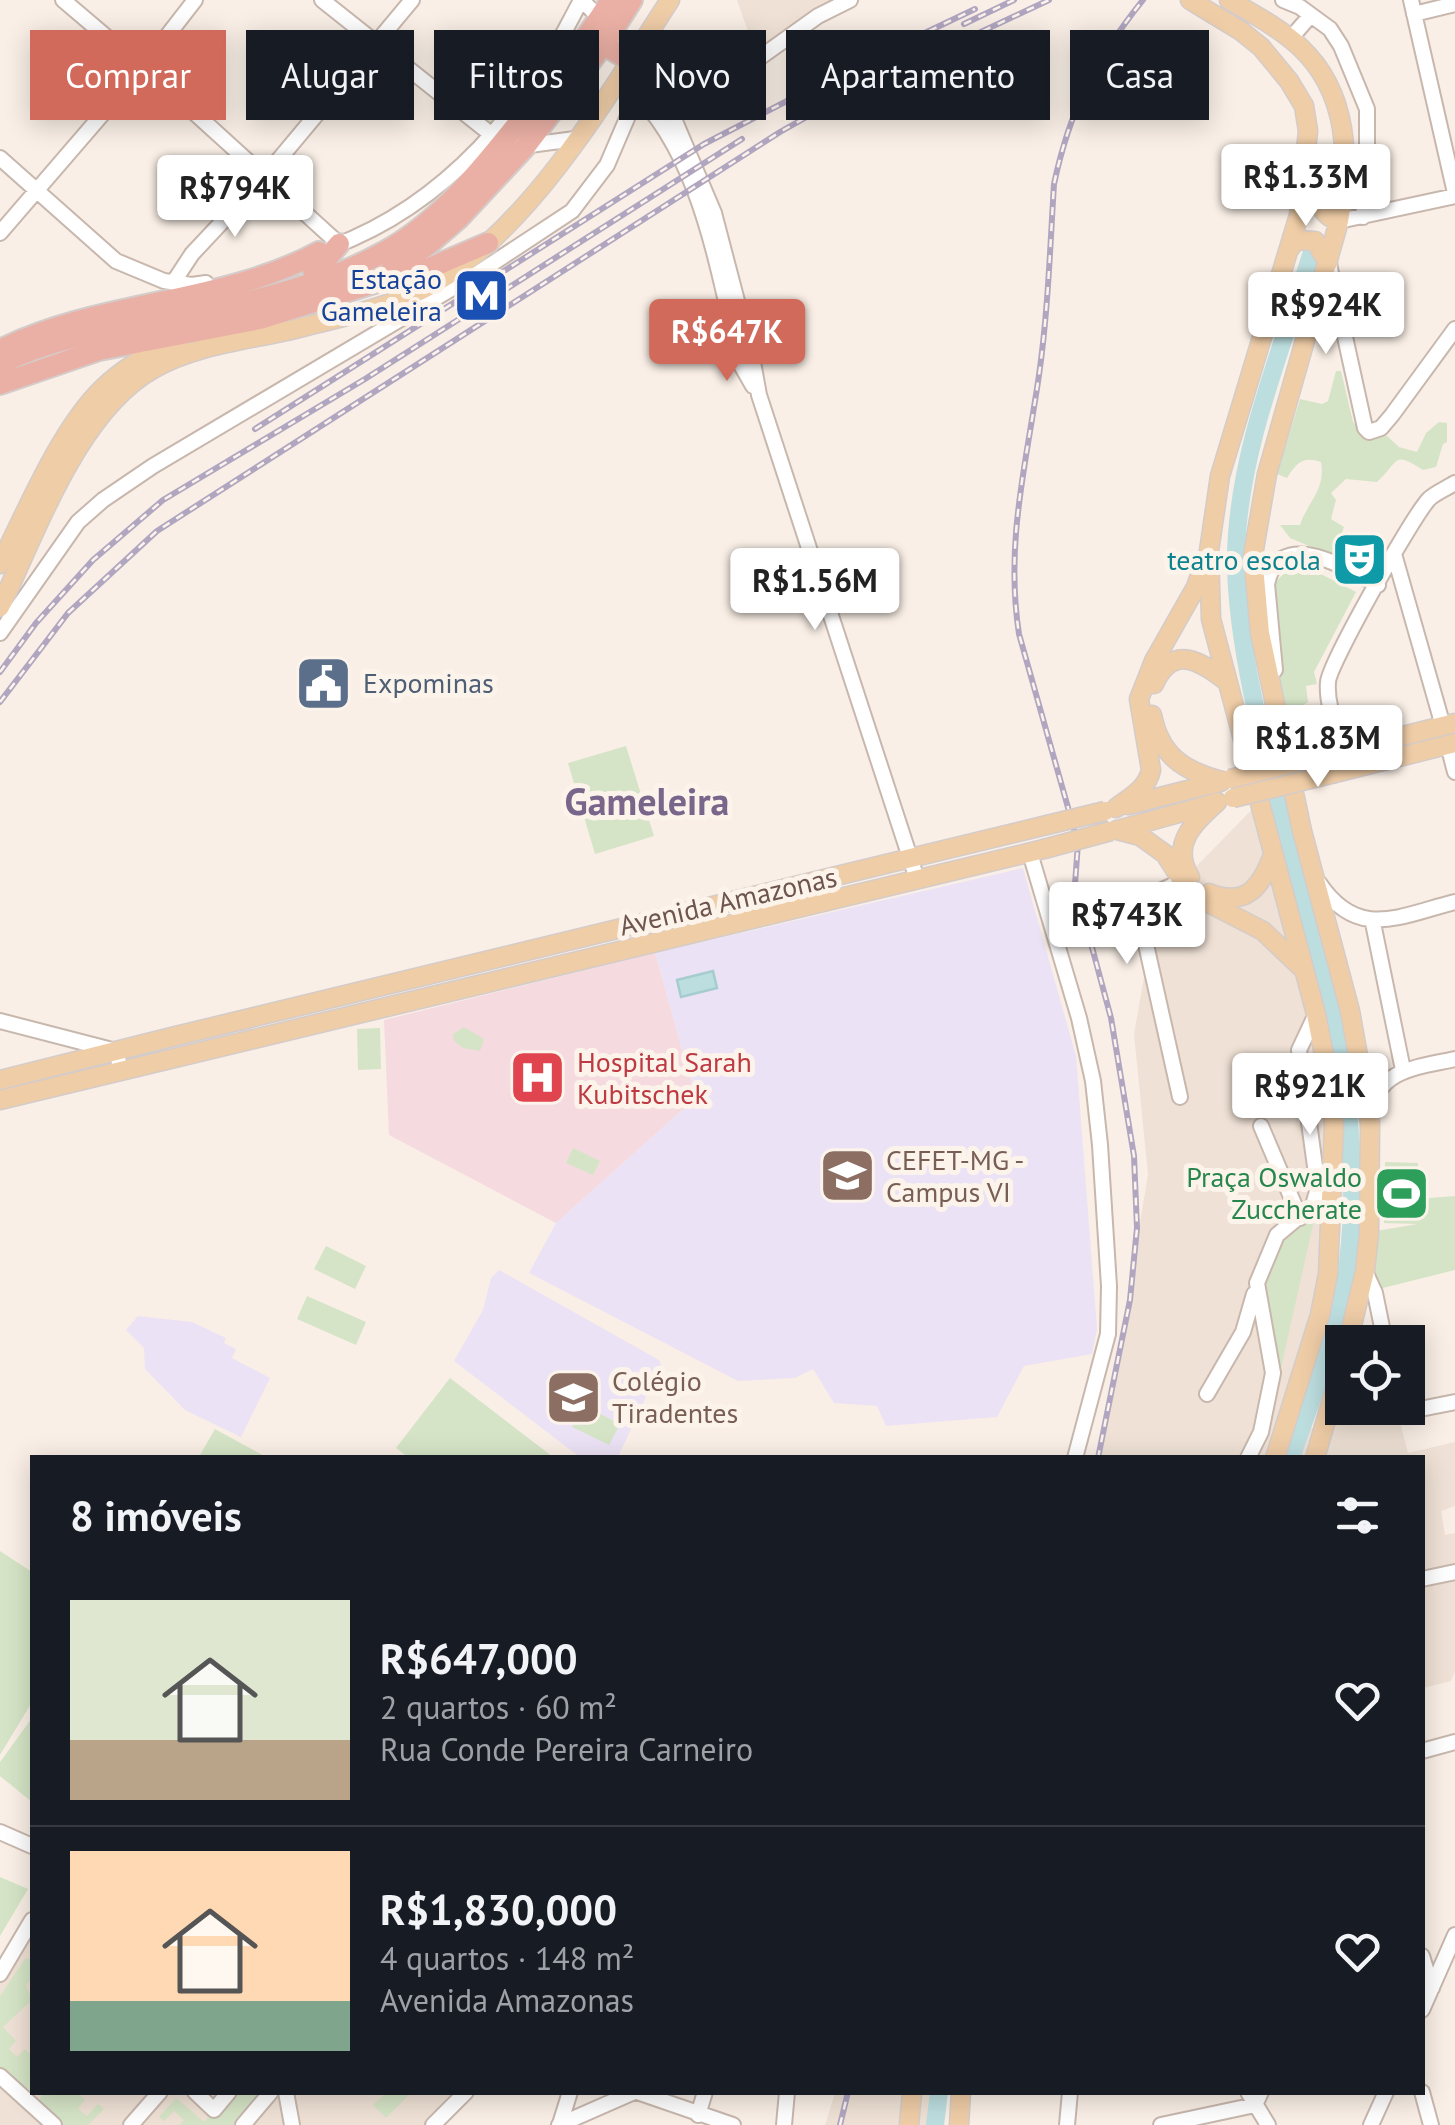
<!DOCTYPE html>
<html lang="pt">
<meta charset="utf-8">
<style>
body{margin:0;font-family:"PT Sans",sans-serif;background:#20242c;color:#f1f3f6;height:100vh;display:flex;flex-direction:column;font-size:38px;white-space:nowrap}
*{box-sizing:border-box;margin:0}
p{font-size:32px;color:#9ea1a6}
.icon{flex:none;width:55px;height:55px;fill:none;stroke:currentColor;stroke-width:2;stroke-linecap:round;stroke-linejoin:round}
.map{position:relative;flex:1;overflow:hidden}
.drawer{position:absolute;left:30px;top:1455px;width:1395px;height:640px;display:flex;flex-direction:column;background:#171b24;border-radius:0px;box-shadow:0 5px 25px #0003}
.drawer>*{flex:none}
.guide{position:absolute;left:30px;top:30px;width:1395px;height:90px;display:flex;gap:20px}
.controls{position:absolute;left:1325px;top:1325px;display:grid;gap:20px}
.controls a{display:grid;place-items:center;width:100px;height:100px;border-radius:0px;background:#171b24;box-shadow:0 5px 25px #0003;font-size:50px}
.price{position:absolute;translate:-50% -85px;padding:0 22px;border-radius:10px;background:#fff;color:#222;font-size:32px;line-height:65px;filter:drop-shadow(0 2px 5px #0008)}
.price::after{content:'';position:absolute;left:50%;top:60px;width:30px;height:22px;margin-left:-15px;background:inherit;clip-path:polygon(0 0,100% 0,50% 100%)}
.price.current{background:#d26a5b;color:#fff}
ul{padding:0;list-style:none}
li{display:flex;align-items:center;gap:30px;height:250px;padding:0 40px}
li+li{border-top:2px solid #363941}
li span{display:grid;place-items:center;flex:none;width:280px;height:200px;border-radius:0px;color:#555}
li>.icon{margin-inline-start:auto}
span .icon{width:120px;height:120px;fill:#fffc;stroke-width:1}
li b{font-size:42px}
h2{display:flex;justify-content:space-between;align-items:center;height:120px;padding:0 40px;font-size:42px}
.pill{padding:0 35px;border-radius:0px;background:#171b24;box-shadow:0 5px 25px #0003;font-size:35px;line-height:90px}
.pill.current{background:#d26a5b;color:#fff}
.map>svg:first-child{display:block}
.residential{fill:#efe1d5}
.education{fill:#ece2f5}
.medical{fill:#f5dae0}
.green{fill:#d5e4c6}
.water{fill:#bddedf;stroke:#a5cdd0;stroke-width:2.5}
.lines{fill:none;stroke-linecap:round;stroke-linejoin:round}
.river{stroke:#bddedf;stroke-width:18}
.minor-casing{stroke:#c8b7ad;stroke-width:18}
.major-casing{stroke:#d4ccca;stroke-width:21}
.highway-casing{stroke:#d4ccca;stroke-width:24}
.minor{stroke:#fff;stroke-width:14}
.major{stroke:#efcda7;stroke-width:18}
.highway{stroke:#ebb0a5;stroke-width:20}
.rail-casing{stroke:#b1a6c0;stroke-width:6}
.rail{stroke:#fcf4eb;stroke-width:2.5;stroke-dasharray:8;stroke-linecap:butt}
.major-bridge-casing{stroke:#d4ccca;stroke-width:21;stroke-linecap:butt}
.major-bridge{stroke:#efcda7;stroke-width:18}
.labels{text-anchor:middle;stroke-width:10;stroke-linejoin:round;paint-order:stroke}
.transit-label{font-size:28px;fill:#164399;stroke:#fcf4eb;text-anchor:end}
.culture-label{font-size:28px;fill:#0d838f;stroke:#fcf4eb;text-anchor:end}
.service-label{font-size:28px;fill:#4e5e75;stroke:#fcf4eb;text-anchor:start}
.street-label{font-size:28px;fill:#6e564e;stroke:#fcf4eb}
.health-label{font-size:28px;fill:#be3a42;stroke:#fcf4eb;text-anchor:start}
.education-label{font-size:28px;fill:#785e54;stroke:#fcf4eb;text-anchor:start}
.leisure-label{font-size:28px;fill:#27864d;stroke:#fcf4eb;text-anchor:end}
.district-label{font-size:38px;font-weight:bold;fill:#7a668b;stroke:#fcf4eb}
</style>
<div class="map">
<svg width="1455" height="2125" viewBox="0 0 1455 2125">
<rect width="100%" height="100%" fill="#f9efe6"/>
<!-- residential -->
<path class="residential" d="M737,0H844L767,53L761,36L751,40Z
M1293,783L1323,913L1309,929L1340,1091L1345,1166L1339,1257L1303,1429L1398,1415L1408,1453L1455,1442V1506L1441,1511L1445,1535L1455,1533V1672L1451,1681L1423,1688L1422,1458H1100L1148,1175L1134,1034L1146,966L1138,921L1167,881L1184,879L1277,784Z
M32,1920V2092L466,2093L433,2125H0V1974Z
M835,2093H934L931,2125H825Z"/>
<!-- education -->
<path class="education" d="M1023,868L1076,1056L1097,1329L1092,1354L1024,1366L997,1417L886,1426L877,1406L834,1403L813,1369L795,1378L738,1381L529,1273L556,1223L690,1103L694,1093L655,953Z
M499,1270L659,1360L661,1364L618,1457L581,1458L454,1361L483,1310L491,1278Z
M138,1316L192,1322L226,1338L224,1343L236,1349L232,1358L270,1378L241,1437L185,1410L145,1369L144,1348L126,1330Z"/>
<!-- medical -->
<path class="medical" d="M655,953L694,1093L690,1103L556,1223L389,1135L384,1020Z"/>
<!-- green -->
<path class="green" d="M522,34L543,50L493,131L464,107L499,67Z
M1336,371H1341L1353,422L1366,438L1387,436L1399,447L1417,452L1426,433L1439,422L1447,423V442L1443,444L1436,467L1423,470C1392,450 1400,461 1377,482L1346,479L1331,493L1336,500L1331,519L1344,527L1335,552L1328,554L1290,538L1280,525H1300C1308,501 1326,490 1321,462C1302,456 1297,463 1287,478L1277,474L1300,399L1322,404L1328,401Z
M1303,565L1356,592L1314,672L1317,684L1306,686L1308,702L1302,706L1311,712L1318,742L1290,746L1283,712L1271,586L1292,566Z
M626,746L654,836L595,854L568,763Z
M464,1027L484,1039L480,1051L463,1048L454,1041L453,1034Z
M380,1028L381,1069L358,1070L357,1029Z
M573,1148L600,1161L593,1175L566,1163Z
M1385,1162L1418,1163V1222L1429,1198L1455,1196V1270L1375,1290L1367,1272L1376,1231L1418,1224L1384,1223Z
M1317,1207L1280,1372L1257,1283L1277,1235Z
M326,1246L366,1266L355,1289L314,1269Z
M307,1296L366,1322L356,1345L297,1319Z
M450,1378L553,1457H408L396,1448Z
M583,1405L620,1424L609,1445L572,1427Z
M215,1429L266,1457L206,1458L200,1455Z
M0,1551L32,1572V1702L0,1755Z
M32,1718V1802L0,1776V1762Z
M0,1877L28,1889L0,1936Z
M25,1959H32V1976L26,1986L32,2000L3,2027L16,2041L9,2049L17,2057L25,2049L32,2056L34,2093L29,2098L0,2071V1996Z
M45,2093H77L85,2100L78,2109L87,2116L98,2104L104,2109L88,2125H60L35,2103Z
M229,2093H271L243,2125H180L184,2120L174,2111L164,2121L159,2117L176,2098L204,2122Z
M386,2093H411L386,2118L373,2105Z"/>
<!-- water -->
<path class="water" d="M713,971L717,988L681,997L677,980Z"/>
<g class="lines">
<!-- river -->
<path class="river" d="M1291,1458C1313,1394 1340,1329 1348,1262C1366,1109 1324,975 1286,830C1264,749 1235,639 1236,555C1238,453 1281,352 1311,255
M935,2125L939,2092"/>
<defs>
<path id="minor" d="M63,0L176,96L339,244
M322,0L497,139
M582,0L603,22
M1283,0L1300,7L1330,29L1341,46L1367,109V178L1363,217
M1411,0L1455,193
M1414,14L1455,4
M1290,39L1311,15
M627,56L666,100L714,213L753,362L759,395L917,879
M630,87C703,156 717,272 741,365L753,386
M666,100L762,56L818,16L850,0
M522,146L575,139
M0,158L116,261L164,281L192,285L206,283
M1339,221L1455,196
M0,233L143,67L195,0
M332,247C447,204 528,107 581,0
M1329,264L1365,428L1369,432L1381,428L1392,415L1455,329
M173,283L192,254L266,175L412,0
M1394,554L1443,726
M0,633L78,522L103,500L153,466L478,273L572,211L607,165L628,116L632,89
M1275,670L1267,584C1279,525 1349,570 1378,585
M1448,745L1455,772
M1344,750C1337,728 1326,705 1328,682C1329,664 1413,516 1429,499C1435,493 1447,488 1455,483
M1030,853L1079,1018L1093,1081L1100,1145L1109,1286L1108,1334L1075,1458
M1319,883C1358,941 1399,916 1455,902
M1373,923L1403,1070
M0,1021L116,1051L121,1070
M1180,1097L1141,922L1149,896L1182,881
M1371,1112C1378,1069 1419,1067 1455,1059
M1261,1126L1300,1218
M1365,1271L1375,1293L1385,1342
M1207,1394L1243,1332L1254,1294
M1399,1408L1400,1413L1455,1402
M1248,1458L1261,1432L1273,1373L1257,1283L1277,1235L1313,1205L1318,1188L1299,1050L1316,1014
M1422,1579L1455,1572
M1422,1751L1455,1742
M0,1832L32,1846
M1422,1956L1432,1988
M0,1974L32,1920
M1422,2010L1455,1935
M0,2076L54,2125
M195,2092L214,2110L229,2092
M286,2092L292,2125
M637,2092L733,2125
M1248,2092L1268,2125
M1422,2092L1431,2125
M698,2115L705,2092
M560,2124L570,2092
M131,2125L160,2092
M243,2125L271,2092
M433,2125L466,2092
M559,2125L634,2092
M784,2125L787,2092
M1067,2125L1070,2092
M1161,2125L1255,2105L1261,2092
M1371,2125L1386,2092"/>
<path id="major" d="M1190,0L1241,31L1261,47L1289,81L1304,106L1308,131L1299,215L1220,476L1209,551L1211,619L1316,1014L1330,1085L1334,1126L1328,1274L1320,1315L1275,1458
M1229,0C1253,14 1280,28 1300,47C1349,93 1350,160 1339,221L1267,474L1253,555L1260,633L1302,831L1350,1011L1370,1123L1369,1233L1365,1271L1348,1342
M1310,162C1317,184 1313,214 1339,221
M1288,251L1296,240L1315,241L1328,263
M0,564C27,511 60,430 102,389C124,367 152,352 181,340
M0,607C37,531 78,411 153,369C197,344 251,340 299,328C350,315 403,305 448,275C539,214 610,92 670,0
M1154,684C1172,645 1198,659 1225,680
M1152,715C1160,756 1184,771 1222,781
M1310,759L1455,723
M1335,773L1455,743
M1128,805L1220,782
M1116,808C1130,797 1147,789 1151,770L1139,699L1154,661L1196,587L1205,561
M1121,829L1212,804
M1117,830L1140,836L1165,854L1185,885L1199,898L1263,931L1304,970
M1190,877C1170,845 1193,823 1217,802
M1209,893C1246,908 1261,887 1273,855
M0,1080C348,992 697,909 1047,825
M0,1100L1044,849
M1315,1458L1342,1365
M909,2125L912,2092
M959,2125L961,2092"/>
<path id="highway" d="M559,45C593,39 601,41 630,61
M313,270L320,267L339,244
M390,279L425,270L488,243
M0,350C100,300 221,305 319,252
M0,364C64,331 136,328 205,312C266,298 328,283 384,252C445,219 491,157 534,103C561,70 588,37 611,0
M0,384L99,350L260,319L374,283L429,244L458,219L525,147L604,44L632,0"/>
</defs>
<!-- minor casing -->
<use href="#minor" class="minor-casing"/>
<!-- major casing -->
<use href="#major" class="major-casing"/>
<!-- highway casing -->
<use href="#highway" class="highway-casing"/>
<!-- minor -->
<use href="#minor" class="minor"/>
<!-- major -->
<use href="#major" class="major"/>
<!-- highway -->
<use href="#highway" class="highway"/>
<defs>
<path id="rail" d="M964,24L1014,0
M255,429L704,144L845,71L975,9
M0,672L36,623L93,560L163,500L365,379L742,139
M0,702L68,613L157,531L780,132L842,97L1049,0
M1098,1458L1130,1300L1137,1228L1134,1156L1111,1018L1075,884L1078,843L1019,634C1005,543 1026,465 1039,375C1048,312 1050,248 1054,184C1070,109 1095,60 1143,0
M840,2125L848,2092"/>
</defs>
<!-- rail casing -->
<use href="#rail" class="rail-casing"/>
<!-- rail -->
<use href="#rail" class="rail"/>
<defs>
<path id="major-bridge" d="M1230,779L1310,759
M1233,798L1335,773
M1047,825L1105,811
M1044,849L1111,831"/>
</defs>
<!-- major-bridge casing -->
<use href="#major-bridge" class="major-bridge-casing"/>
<!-- major-bridge -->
<use href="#major-bridge" class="major-bridge"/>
</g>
<!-- icons -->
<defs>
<symbol id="metro-square" viewBox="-11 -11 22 22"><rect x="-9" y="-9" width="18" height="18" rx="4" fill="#1a4fb4" stroke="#fcf4eb"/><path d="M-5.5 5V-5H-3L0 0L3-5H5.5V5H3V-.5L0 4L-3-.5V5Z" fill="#fff"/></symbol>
<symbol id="theatre-square" viewBox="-11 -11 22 22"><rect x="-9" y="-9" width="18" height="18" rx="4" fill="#0f9aa8" stroke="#fcf4eb"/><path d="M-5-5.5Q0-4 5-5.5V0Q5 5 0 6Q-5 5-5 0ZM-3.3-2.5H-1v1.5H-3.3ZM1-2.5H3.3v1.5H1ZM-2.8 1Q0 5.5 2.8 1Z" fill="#fff"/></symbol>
<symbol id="civic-square" viewBox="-11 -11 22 22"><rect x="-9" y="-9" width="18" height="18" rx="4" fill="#5c6f8a" stroke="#fcf4eb"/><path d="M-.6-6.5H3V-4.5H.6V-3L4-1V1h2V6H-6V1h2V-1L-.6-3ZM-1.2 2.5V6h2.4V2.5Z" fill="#fff"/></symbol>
<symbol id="hospital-square" viewBox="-11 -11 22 22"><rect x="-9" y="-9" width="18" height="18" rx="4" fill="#e0444e" stroke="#fcf4eb"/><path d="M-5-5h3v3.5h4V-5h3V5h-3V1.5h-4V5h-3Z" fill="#fff"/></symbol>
<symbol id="university-square" viewBox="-11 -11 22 22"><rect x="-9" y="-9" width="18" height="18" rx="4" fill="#8d6e63" stroke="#fcf4eb"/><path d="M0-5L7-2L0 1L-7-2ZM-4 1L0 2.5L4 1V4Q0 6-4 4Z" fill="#fff"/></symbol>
<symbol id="stadium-square" viewBox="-11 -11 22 22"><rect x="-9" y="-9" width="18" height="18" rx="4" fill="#2e9e5b" stroke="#fcf4eb"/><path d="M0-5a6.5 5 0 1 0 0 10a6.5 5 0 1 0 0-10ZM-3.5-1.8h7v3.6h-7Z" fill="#fff"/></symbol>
<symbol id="school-square" viewBox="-11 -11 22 22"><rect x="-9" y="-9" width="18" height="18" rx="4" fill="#8d6e63" stroke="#fcf4eb"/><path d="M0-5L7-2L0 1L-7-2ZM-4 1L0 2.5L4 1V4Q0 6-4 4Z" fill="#fff"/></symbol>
</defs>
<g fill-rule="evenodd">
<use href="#metro-square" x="450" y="264" width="63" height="63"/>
<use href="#theatre-square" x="1328" y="528" width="63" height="63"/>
<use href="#civic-square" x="292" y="652" width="63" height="63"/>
<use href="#hospital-square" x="506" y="1046" width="63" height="63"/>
<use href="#university-square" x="816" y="1144" width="63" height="63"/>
<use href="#stadium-square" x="1370" y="1162" width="63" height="63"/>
<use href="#school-square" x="542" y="1366" width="63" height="63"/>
</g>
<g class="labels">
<!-- transit labels -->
<g class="transit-label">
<text x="442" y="289">Estação<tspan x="442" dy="32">Gameleira</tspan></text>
</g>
<!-- culture labels -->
<g class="culture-label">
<text x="1321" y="570">teatro escola</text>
</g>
<!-- service labels -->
<g class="service-label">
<text x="363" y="693">Expominas</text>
</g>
<!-- street labels -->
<g class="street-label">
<text transform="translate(728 901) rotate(-13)" y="10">Avenida Amazonas</text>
</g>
<!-- health labels -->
<g class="health-label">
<text x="577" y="1072">Hospital Sarah<tspan x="577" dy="32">Kubitschek</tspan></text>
</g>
<!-- education labels -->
<g class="education-label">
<text x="886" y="1170">CEFET-MG -<tspan x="886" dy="32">Campus VI</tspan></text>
<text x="612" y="1391">Colégio<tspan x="612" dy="32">Tiradentes</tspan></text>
</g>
<!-- leisure labels -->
<g class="leisure-label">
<text x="1362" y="1187">Praça Oswaldo<tspan x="1362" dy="32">Zuccherate</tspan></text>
</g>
<!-- district labels -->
<g class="district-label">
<text x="647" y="815">Gameleira</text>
</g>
</g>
</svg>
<div class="controls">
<a><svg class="icon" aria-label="locate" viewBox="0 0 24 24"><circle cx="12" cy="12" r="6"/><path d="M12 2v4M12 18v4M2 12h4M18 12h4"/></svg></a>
</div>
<b class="price" style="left:1306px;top:229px">R$1.33M</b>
<b class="price" style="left:235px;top:240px">R$794K</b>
<b class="price" style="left:1326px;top:357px">R$924K</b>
<b class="price current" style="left:727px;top:384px">R$647K</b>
<b class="price" style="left:815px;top:633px">R$1.56M</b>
<b class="price" style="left:1318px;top:790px">R$1.83M</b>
<b class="price" style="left:1127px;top:967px">R$743K</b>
<b class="price" style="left:1310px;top:1138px">R$921K</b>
<div class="guide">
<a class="pill current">Comprar</a>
<a class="pill">Alugar</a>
<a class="pill">Filtros</a>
<a class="pill">Novo</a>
<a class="pill">Apartamento</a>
<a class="pill">Casa</a>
</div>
<section class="drawer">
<h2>8 imóveis<svg class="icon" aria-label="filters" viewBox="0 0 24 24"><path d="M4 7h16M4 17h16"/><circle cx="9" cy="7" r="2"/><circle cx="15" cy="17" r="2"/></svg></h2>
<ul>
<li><span style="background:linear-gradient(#dfe7d0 70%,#b9a48a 0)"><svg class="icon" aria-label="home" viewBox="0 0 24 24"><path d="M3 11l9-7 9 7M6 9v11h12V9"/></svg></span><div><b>R$647,000</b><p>2 quartos · 60 m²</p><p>Rua Conde Pereira Carneiro</p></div><svg class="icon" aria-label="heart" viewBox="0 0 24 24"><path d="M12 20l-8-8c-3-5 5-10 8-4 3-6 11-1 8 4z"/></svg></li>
<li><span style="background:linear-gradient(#ffd9b3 75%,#7fa58c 0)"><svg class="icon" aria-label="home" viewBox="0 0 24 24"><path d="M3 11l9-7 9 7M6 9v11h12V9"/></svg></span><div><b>R$1,830,000</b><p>4 quartos · 148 m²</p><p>Avenida Amazonas</p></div><svg class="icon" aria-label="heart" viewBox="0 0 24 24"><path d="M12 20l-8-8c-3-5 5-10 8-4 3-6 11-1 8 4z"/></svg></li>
</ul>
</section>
</div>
